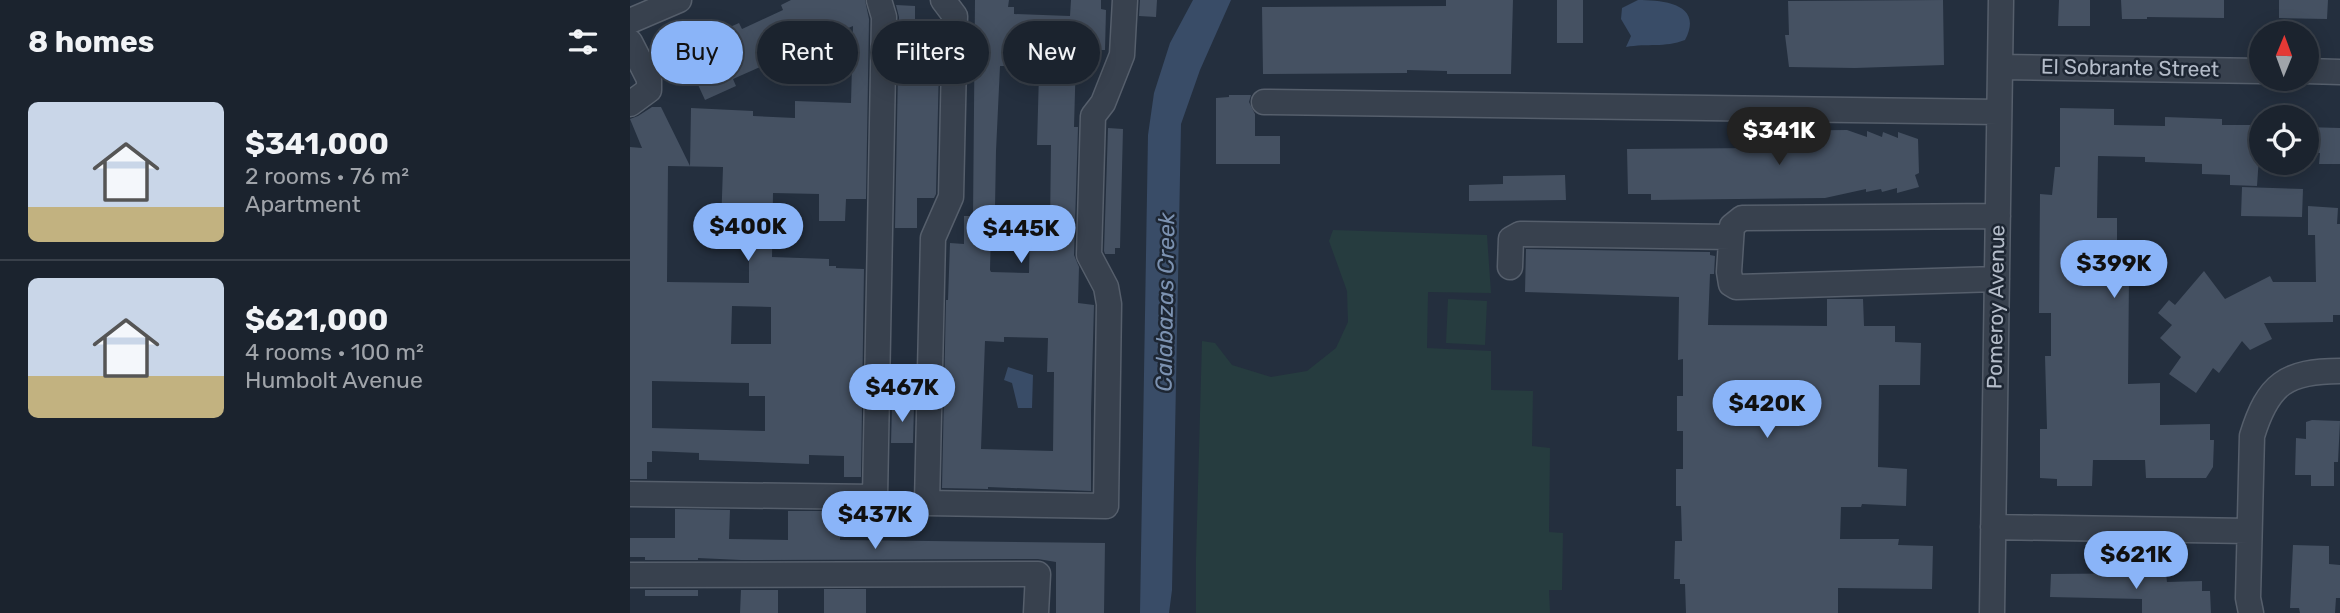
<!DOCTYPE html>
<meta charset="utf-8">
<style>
body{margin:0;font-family:Rubik,sans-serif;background:#242b36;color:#f1f3f6;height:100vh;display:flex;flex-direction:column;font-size:26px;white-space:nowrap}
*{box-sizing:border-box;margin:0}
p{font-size:23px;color:#a0a4aa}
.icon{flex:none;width:38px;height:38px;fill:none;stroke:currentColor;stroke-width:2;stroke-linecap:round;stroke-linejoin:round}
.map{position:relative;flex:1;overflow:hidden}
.sheet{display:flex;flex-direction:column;background:#1b232e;width:630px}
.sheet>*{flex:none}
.banner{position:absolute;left:21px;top:21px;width:665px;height:63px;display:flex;gap:14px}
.needle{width:46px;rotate:1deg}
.controls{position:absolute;left:1619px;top:21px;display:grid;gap:14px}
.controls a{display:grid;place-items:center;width:70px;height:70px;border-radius:50%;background:#1b232e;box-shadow:0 4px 18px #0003,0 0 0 2px #39404a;font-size:35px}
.price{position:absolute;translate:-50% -60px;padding:0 16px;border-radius:24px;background:#8ab4f8;color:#111;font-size:23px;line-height:46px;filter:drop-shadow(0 2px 4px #0008)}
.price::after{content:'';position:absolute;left:50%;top:42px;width:21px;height:16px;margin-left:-10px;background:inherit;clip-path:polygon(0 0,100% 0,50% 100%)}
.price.active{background:#222;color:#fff}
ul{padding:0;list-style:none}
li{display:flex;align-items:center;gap:21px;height:175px;padding:0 28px}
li+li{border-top:2px solid #39404a}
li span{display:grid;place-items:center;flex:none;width:196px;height:140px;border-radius:10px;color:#555}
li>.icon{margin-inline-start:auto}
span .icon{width:84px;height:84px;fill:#fffc;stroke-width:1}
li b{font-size:30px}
h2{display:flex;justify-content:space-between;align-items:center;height:84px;padding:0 28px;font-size:30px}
.pill{padding:0 24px;border-radius:32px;background:#1b232e;box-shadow:0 4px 18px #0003,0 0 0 2px #39404a;font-size:24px;line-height:63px}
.pill.active{background:#8ab4f8;color:#111}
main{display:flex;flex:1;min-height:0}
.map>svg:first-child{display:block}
.green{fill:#263c3f}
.water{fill:#394c67}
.building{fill:#455162;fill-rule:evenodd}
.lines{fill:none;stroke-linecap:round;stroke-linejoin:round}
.minor-casing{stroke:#565f6c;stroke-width:27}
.minor{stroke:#38414e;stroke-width:24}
.labels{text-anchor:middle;stroke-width:5;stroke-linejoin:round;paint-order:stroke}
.street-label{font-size:21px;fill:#b4bcc9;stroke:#1d2633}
.water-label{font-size:23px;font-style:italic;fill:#7c92b1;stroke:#1d2633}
</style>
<main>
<section class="sheet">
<h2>8 homes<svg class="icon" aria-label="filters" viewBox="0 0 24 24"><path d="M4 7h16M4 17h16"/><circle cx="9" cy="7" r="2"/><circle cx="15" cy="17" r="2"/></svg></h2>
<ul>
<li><span style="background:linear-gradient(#c9d6e8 75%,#c2b280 0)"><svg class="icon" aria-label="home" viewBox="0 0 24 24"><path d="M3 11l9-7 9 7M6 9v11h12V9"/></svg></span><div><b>$341,000</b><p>2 rooms · 76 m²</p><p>Apartment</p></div></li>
<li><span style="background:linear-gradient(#c9d6e8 70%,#c2b280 0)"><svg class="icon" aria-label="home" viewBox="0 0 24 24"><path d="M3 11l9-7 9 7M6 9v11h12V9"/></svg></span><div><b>$621,000</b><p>4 rooms · 100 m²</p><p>Humbolt Avenue</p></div></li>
</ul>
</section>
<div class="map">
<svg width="1710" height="613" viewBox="0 0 1710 613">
<rect width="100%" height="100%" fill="#242f3e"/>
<!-- green -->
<path class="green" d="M703,230L857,235L861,293L798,292L797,348L861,351V390L903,391L902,446L920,448L919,532L933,533L932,590H919L920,613H566V558L572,341L585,343L602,365L641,377L677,371L706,348L718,322L717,291L699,241Z
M818,299L857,301L855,345L816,343Z"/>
<!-- water -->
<path class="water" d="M563,0H601L570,70L551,124L542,590L539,613H510L518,135L524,93L540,43Z
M1008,0C1034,0 1074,4 1055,40C1034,48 1018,43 996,47L1001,36L991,19L992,8Z
M378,367L403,375L402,408H388L382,383L374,380Z"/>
<!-- building -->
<path class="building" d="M161,0H235L239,19L236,199H216L215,221H189V194L143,193L142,257L199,259V266H206V268L234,269L231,477H214V456L179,455V464L69,460V453L22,451V462H17V479H0V147L12,148L0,119L8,116L22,107H31L60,166L61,108L123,111V116L165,118V101L221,103L223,26L103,79L106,86L75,100L54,54L60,51L58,46L109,23L112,29L153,10L151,5ZM38,166L93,167L91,226H111L110,229H119V283L37,282ZM102,306L141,307V344H101ZM22,381L119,383V396H135V431L22,428Z
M345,0H379L378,7H384V14L440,16L441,0H471V9L476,10L475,50H467L466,56H446L444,127H448L444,255L449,267L448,303L464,305L461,411V491L358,487V489L312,488L316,300H318L320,243L334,244V216H343ZM378,36L410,37L407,145H421L420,227H407V232H400L399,273L361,272L360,270L361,230H370L371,209L365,208L366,151L370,66H377ZM374,337L418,338L417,372H424L423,451L351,449L355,341L374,342Z
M510,0H527L526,17L509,16Z
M816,0H883L881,74H817V71L777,70V73L633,74L632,7L816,6Z
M927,0H953V43H927Z
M1313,0L1314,65L1225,68L1159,67L1155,35H1159L1158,1Z
M1429,0H1460V26H1428Z
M1491,0H1594V18L1517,17V19H1492Z
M1649,0H1698L1697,19L1649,18Z
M266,5L285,6V22H310L306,194L304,198H287V228H265L269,17Z
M599,95H621L619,102L625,114V136H650V164H586V98L599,97Z
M1430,108L1484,109V125L1535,126V117L1592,119V125H1627L1626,128H1631L1627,186L1600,185V175L1572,174V164L1515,162V157L1468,156L1467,218H1487V275L1499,276L1498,384L1530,383V425L1580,424V440H1584L1583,467L1576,478H1516L1515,460H1463L1462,486H1427V479L1410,478V429H1417L1415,356H1421V313H1409L1410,194L1422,195L1425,167H1430Z
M1676,127L1710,128V164H1689L1690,153H1677Z
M478,128L493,129L490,248H485V254H475L474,251Z
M1217,130L1237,137V131L1252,137L1253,132L1268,138V132L1288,139L1289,173L1285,175L1289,187L1267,193V188L1252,192L1251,189L1236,192V189L1195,198L1021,200V194H998L997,149L1127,148V131Z
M935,175L936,200L839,201V185L873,184V176Z
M1612,187L1673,189L1672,217L1611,216Z
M1678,206L1708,208L1707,224H1710V315H1703V322L1634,323L1642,339L1620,350L1612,341L1589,373L1583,368L1566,393L1539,374L1551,357L1530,338L1542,325L1528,313L1539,300L1545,305L1574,271L1595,299L1640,276L1643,282H1686L1685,235H1678Z
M896,249L1080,252V255L1085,256L1084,274H1080L1078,325L1197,326V299H1233L1234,326H1265V342L1291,343L1290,385H1249L1248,467L1277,469L1276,506L1232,504L1231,507H1211L1210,539H1269L1268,545L1303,546L1302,589L1208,588V613H1056L1055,584H1050V579H1044L1045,541H1052L1051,506H1046V469H1053V431H1047V396H1053V359L1048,360L1049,297L895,292Z
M262,406H284L283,443H261Z
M1682,420L1710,421L1708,462H1704V486H1681V475H1665L1666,438L1676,439V422Z
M45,509L100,510L99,539L158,540V511H210V540L475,543L474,613H426V562L408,559L111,560L68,558V560H15V557H0V538H45Z
M1663,545L1699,546V564L1710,565V598H1706L1705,613H1670L1669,608H1660Z
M1536,573L1537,582L1572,581V591H1580L1581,613H1512V599L1420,597L1421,574Z
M194,589H236V613H194Z
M15,590H68V596H15Z
M111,590H148V613H110Z"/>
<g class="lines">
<defs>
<path id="minor" d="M313,0L325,16L321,197L303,238L297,503L476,506L479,304L476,287L459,255L463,116L473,103L492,55L495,0
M0,21L49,0
M0,42L19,79V90L0,104
M1370,67L1631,71
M1676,71L1710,72
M634,102L1369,112
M880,267L881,239L890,234L1101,237
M1367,279L1106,287L1101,284L1099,272L1102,226L1112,218L1368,216
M0,494L245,497L254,17L249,0
M1363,527L1619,531
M0,575L408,574L406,613
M1362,613L1371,0
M1621,613L1618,598L1622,436C1638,384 1656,371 1710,371"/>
</defs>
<!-- minor casing -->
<use href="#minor" class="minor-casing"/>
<!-- minor -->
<use href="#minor" class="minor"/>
</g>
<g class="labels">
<!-- street labels -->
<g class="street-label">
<text transform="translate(1500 68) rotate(1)" y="7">El Sobrante Street</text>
<text transform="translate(1366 307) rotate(-89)" y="7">Pomeroy Avenue</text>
</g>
<!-- water labels -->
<g class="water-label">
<text transform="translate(535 302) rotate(-89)" y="8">Calabazas Creek</text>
</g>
</g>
</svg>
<div class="controls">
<a><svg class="needle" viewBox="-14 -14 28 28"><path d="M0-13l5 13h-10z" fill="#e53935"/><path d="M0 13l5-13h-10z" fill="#a0a4aa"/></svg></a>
<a><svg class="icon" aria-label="locate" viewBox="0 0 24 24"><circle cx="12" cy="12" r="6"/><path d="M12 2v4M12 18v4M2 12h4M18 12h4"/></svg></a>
</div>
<b class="price active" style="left:1149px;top:167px">$341K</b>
<b class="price" style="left:118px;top:263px">$400K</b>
<b class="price" style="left:391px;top:265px">$445K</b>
<b class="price" style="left:1484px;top:300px">$399K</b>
<b class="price" style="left:272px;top:424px">$467K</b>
<b class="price" style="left:1137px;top:440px">$420K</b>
<b class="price" style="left:245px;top:551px">$437K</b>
<b class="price" style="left:1506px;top:591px">$621K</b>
<div class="banner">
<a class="pill active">Buy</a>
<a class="pill">Rent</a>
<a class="pill">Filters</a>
<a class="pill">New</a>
</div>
</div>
</main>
